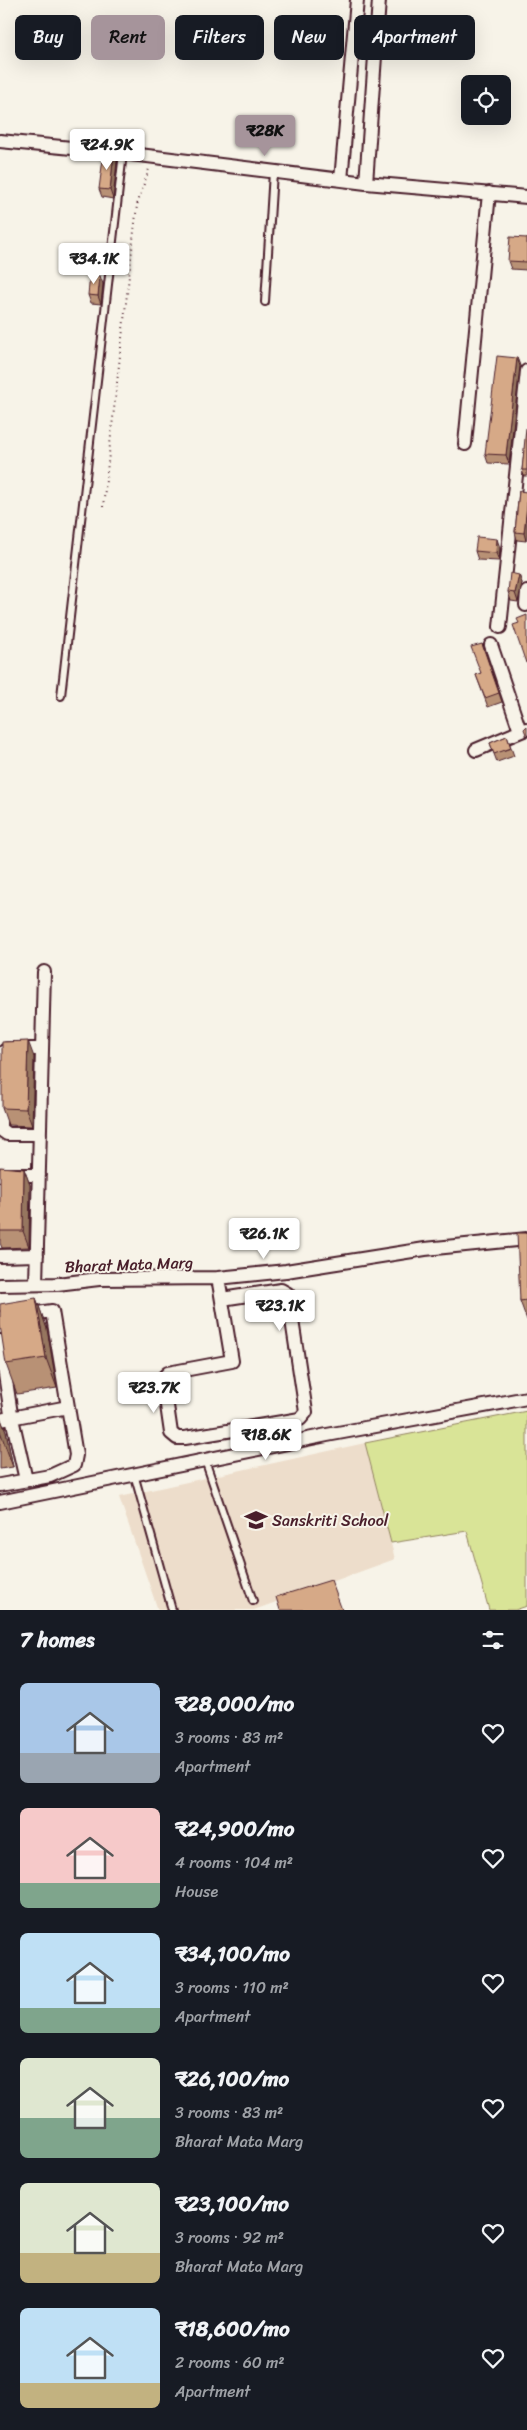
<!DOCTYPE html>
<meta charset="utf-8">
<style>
body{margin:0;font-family:Sriracha,sans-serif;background:#242831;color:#f1f3f6;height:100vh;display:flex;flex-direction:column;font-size:19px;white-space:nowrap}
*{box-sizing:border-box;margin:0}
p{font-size:16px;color:#9ea1a6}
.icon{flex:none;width:28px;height:28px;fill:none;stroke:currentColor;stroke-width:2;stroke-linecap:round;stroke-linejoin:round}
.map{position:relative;height:1610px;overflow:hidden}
.details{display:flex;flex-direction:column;background:#171b24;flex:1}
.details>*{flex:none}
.hud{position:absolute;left:15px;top:15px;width:498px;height:45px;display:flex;gap:10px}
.fabs{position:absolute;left:461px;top:75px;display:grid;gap:10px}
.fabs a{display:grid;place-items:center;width:50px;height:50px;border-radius:8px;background:#171b24;box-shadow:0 5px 20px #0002;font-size:25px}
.price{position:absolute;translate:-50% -42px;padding:0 11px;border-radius:5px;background:#fff;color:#222;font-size:16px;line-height:32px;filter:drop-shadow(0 1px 2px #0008)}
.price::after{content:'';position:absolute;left:50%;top:30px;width:15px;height:11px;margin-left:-8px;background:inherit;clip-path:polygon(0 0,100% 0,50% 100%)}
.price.selected{background:#a6949b;color:#111}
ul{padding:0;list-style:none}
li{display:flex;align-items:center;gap:15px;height:125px;padding:0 20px}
li span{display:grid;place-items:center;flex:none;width:140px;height:100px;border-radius:8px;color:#555}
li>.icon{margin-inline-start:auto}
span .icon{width:60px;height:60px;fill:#fffc;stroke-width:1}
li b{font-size:21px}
h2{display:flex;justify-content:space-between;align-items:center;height:60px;padding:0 20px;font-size:21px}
.chip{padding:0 18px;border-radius:8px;background:#171b24;box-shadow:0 5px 20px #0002;font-size:18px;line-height:45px}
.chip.selected{background:#a6949b;color:#111}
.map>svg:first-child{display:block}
.built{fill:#edddcb}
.green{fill:#d9e497;stroke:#928261}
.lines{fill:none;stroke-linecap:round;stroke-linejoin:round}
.service-casing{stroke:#4a1f2b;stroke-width:10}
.minor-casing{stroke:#4a1f2b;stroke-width:16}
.path{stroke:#4a1f2b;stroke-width:2;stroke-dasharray:1 4;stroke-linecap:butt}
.service{stroke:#f7f3e8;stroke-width:6}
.minor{stroke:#f7f3e8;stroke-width:12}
.wall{fill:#b89174;stroke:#4a1f2b}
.shaded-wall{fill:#96765e;stroke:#4a1f2b}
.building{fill:#d6a987;stroke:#4a1f2b}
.labels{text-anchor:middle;stroke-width:4;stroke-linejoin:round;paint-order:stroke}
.street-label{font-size:16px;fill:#4a1f2b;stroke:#f7f3e8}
.poi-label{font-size:16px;fill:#4a1f2b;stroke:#f7f3e8;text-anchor:start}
</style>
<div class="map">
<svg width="527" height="1610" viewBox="0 0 527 1610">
<rect width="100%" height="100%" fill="#f7f3e8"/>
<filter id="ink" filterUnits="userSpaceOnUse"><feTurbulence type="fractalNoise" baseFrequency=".02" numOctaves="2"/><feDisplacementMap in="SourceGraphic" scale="10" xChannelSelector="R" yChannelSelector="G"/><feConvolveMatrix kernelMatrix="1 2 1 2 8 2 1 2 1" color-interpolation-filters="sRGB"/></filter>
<g filter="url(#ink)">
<!-- built -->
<path class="built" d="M365,1443L395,1559L254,1610H158L119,1497Z"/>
<!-- green -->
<path class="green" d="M527,1411V1606L515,1610H489L467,1531L391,1543L365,1443Z"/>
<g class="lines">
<defs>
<path id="service" d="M265,302L273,172
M61,696L123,153
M205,1460L253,1601
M134,1474L172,1610"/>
<path id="minor" d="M0,141L123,153L366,183L527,197
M341,180L357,0
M366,183L379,0
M465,444L489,193
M526,605L527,592
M500,627L527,371
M491,645L520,731
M476,750L526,729
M40,1134H7L0,1129V1055L7,1049H42
M0,1175H39
M0,1256L37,1255
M218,1278L220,1289L232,1361L168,1373L163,1378L171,1433L177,1438H185L300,1419L306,1412L288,1294L281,1290L222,1299
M36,1284L44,972
M0,1285L57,1284L99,1279L218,1278L286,1271L425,1249L527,1239
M0,1318L52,1311L76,1455L74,1465L50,1476L0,1485
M0,1341L11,1414L26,1480
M0,1420L68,1407
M0,1502L327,1435L527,1398"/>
</defs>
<!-- service casing -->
<use href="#service" class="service-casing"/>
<!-- minor casing -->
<use href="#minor" class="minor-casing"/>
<!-- path -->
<path class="path" d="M103,507L137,205L149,169"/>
<!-- service -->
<use href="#service" class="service"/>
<!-- minor -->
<use href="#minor" class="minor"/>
</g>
<!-- wall -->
<path class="wall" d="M117,161L113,199L102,197L99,189Z
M527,238V270L511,269L508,261Z
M103,284L101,304L91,303L88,295Z
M517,358L520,366L509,464L488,463L485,454Z
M527,429V476H524L522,470Z
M519,491L526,541L517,540L515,532Z
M500,548L499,561L478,560L475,551Z
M519,575L522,583L518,602L511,601L508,592Z
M482,644L502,702L488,707L476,675L481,673Z
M507,736L514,756L497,762L490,743Z
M34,1057L32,1126L8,1125L2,1108Z
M24,1169L30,1185L29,1247L2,1248L0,1243V1231Z
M527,1233V1320L520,1301Z
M36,1298L47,1329L57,1388L17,1394L6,1364Z
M0,1417L6,1432L13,1467L0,1469Z"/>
<!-- shaded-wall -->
<path class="shaded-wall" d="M114,152L117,161L113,199L110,190Z
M100,276L103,284L101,304L98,296Z
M517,358L520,366L509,464L506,455Z
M527,505V536L526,541L524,533Z
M497,539L500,548L499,561L496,553Z
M519,575L522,583L518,602L515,593Z
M28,1041L34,1057L32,1126L26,1109Z
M24,1169L30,1185L29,1247L23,1231Z
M36,1298L47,1329L57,1388L46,1358Z
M0,1417L6,1432L13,1467L0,1431Z"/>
<!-- building -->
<path class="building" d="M104,151L114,152L110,190L99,189Z
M510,237L527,238V262L508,261Z
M90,275L100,276L98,296L88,295Z
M497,356L517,358L506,455L485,454Z
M526,428L527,429V470H522Z
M519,491L527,492V505L524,533L515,532Z
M477,537L497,539L496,553L475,551Z
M510,573L519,575L515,593L508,592Z
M527,615V663H526L513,625L519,623L517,619Z
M482,644L499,693L485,698L476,675L481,673L471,647Z
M527,726V737L524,729Z
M507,736L511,748L494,754L490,743Z
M28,1041L26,1109L2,1108V1042Z
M0,1167L24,1169L23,1231H0Z
M517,1233H527V1300L520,1301Z
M36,1298L46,1358L6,1364L0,1325V1304Z
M331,1580L342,1610H280L276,1597Z"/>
</g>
<!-- icons -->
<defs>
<symbol id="school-bare" viewBox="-9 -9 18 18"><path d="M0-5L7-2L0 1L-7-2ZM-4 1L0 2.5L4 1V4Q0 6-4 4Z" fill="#4a1f2b" stroke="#f7f3e8" stroke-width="2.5" paint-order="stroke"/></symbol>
</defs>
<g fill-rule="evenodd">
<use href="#school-bare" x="240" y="1504" width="32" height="32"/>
</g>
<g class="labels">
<!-- street labels -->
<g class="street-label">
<text transform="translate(129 1264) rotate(-2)" y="6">Bharat Mata Marg</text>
</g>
<!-- poi labels -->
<g class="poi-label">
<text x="272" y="1526">Sanskriti School</text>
</g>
</g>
</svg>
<div class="fabs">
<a><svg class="icon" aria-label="locate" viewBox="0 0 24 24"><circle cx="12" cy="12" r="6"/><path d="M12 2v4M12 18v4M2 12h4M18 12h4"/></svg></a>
</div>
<b class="price selected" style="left:265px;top:157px">₹28K</b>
<b class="price" style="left:107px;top:171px">₹24.9K</b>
<b class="price" style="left:94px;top:285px">₹34.1K</b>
<b class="price" style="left:264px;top:1260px">₹26.1K</b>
<b class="price" style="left:280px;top:1332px">₹23.1K</b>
<b class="price" style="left:154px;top:1414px">₹23.7K</b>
<b class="price" style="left:266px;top:1461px">₹18.6K</b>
<div class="hud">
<a class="chip">Buy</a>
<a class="chip selected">Rent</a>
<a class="chip">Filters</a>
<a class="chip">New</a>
<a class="chip">Apartment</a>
</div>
</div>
<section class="details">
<h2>7 homes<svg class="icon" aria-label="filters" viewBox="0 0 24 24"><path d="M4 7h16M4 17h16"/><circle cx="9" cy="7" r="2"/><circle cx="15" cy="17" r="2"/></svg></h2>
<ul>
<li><span style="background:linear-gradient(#a9c7e8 70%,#9aa5b1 0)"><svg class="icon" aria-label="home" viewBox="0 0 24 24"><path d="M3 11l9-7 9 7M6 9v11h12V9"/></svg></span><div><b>₹28,000/mo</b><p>3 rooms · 83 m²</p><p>Apartment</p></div><svg class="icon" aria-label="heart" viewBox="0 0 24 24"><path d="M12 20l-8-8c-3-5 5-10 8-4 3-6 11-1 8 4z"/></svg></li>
<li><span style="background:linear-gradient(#f6c9c9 75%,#7fa58c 0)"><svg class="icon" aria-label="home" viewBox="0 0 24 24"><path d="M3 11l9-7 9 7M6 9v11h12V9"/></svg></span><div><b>₹24,900/mo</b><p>4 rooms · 104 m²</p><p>House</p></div><svg class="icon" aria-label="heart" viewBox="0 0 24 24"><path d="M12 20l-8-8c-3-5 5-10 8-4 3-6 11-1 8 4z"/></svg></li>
<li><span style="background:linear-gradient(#bfe0f5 75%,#7fa58c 0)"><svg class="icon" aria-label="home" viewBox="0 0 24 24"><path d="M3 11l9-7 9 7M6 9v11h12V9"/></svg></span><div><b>₹34,100/mo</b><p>3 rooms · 110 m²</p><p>Apartment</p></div><svg class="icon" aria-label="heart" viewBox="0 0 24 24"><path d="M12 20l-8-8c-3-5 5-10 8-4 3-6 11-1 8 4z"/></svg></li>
<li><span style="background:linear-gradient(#dfe7d0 60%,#7fa58c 0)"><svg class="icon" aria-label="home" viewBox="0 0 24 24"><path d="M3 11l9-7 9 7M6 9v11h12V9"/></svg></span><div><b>₹26,100/mo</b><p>3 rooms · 83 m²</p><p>Bharat Mata Marg</p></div><svg class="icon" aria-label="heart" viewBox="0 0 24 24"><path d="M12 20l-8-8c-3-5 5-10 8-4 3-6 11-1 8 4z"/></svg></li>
<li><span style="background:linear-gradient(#dfe7d0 70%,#c2b280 0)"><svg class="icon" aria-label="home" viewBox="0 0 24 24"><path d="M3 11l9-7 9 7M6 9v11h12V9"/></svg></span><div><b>₹23,100/mo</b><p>3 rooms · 92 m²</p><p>Bharat Mata Marg</p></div><svg class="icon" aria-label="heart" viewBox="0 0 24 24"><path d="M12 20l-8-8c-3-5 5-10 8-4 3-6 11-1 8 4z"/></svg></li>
<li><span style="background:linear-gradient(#bfe0f5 75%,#c2b280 0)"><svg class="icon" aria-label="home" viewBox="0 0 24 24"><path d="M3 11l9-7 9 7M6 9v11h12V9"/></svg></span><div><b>₹18,600/mo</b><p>2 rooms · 60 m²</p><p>Apartment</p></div><svg class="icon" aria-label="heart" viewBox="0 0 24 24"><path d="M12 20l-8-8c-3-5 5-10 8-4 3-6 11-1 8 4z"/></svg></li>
</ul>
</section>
